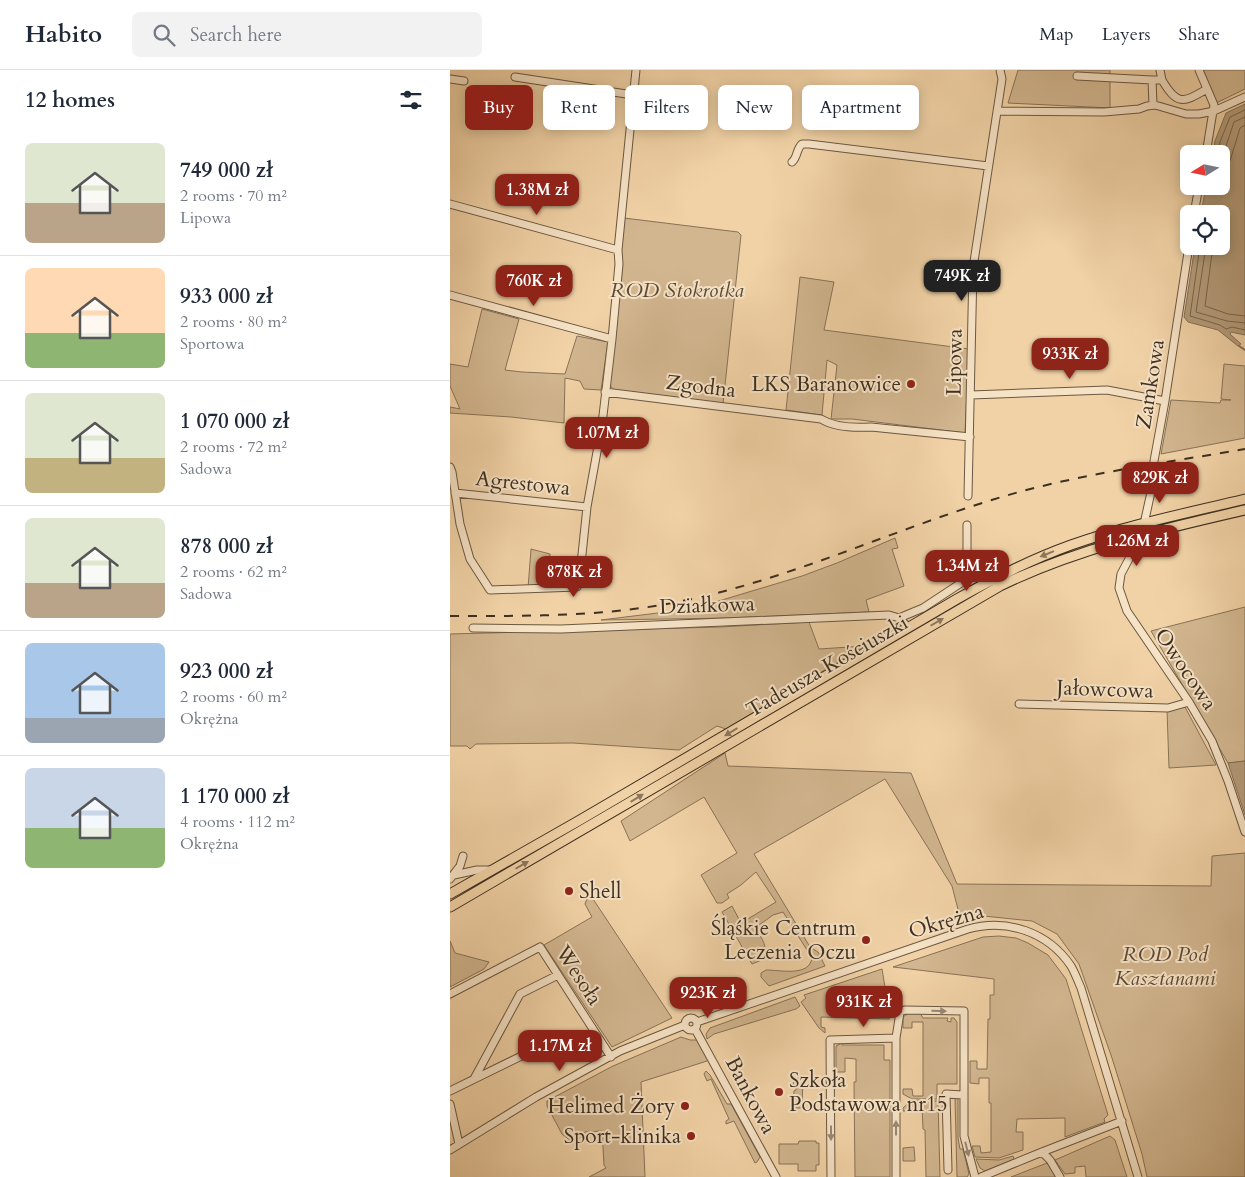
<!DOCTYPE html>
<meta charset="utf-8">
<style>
body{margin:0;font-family:Cardo,serif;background:#f2f2f3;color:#1f2937;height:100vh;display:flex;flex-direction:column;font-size:19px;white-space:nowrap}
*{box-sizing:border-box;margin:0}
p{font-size:16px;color:#747a83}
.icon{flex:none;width:28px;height:28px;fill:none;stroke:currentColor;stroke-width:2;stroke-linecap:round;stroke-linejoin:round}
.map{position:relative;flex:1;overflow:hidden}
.drawer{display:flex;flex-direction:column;background:#fff;width:450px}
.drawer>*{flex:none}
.banner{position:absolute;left:15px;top:15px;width:475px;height:45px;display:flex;gap:10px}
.needle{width:32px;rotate:260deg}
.buttons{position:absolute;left:730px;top:75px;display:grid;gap:10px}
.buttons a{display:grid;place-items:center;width:50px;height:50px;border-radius:8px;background:#fff;box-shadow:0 2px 12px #0003;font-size:25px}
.price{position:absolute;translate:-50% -42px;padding:0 11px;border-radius:10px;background:#8f2418;color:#fff;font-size:16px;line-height:32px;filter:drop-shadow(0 1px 2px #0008)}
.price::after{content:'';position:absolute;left:50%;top:30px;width:15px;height:11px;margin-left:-8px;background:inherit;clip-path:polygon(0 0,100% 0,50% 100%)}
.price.on{background:#222;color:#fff}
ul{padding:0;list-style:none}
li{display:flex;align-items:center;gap:15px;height:125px;padding:0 25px}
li+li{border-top:1px solid #e0e1e3}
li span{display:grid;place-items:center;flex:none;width:140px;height:100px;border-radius:8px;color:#555}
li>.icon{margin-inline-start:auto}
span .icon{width:60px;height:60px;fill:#fffc;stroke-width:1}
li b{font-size:21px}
h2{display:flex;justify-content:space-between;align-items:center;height:60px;padding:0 25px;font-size:21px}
.pill{padding:0 18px;border-radius:8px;background:#fff;box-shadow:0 2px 12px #0003;font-size:18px;line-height:45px}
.pill.on{background:#8f2418;color:#fff}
header{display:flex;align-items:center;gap:30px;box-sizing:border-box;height:70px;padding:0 25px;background:#fff;border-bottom:1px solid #e0e1e3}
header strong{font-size:24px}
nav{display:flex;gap:28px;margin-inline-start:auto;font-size:18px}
.search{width:350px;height:45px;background:#f2f2f3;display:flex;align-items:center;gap:12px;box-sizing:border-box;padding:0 18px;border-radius:8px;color:#747a83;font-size:19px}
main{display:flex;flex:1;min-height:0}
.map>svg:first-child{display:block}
.green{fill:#d2b68f;stroke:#887258}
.water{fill:#b49b79;stroke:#847056}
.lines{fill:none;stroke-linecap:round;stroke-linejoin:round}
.shore{stroke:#78654d;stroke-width:1}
.stream{stroke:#847056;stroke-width:2}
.minor-casing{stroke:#6a5842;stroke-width:9}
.major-casing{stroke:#3d2f21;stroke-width:11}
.minor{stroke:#f6e2c5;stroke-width:7}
.major{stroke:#f1d2a6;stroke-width:9}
.rail{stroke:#3d2f21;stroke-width:2;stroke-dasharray:9 9;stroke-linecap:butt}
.oneway{fill:#8e785d}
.oneway2{fill:#9a8873}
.poi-dot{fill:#8f2418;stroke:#f6e2c5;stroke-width:2}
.labels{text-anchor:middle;stroke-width:4;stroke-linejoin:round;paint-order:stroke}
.park-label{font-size:21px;font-style:italic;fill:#5b4a37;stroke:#f6e2c5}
.street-label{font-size:21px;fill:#3d2f21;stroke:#f6e2c5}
.poi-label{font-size:21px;fill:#3d2f21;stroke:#f6e2c5;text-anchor:end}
</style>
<header>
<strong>Habito</strong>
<div class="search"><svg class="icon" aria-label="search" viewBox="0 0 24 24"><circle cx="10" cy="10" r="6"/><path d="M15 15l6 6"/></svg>Search here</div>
<nav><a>Map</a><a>Layers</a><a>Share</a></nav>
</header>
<main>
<section class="drawer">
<h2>12 homes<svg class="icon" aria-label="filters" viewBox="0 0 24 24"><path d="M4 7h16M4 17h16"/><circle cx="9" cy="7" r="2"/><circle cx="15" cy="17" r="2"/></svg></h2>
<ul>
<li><span style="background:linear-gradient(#dfe7d0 60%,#b9a48a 0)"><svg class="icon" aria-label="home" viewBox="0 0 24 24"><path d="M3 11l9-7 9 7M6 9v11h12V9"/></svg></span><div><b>749 000 zł</b><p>2 rooms · 70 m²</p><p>Lipowa</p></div></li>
<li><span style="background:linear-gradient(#ffd9b3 65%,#8fb573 0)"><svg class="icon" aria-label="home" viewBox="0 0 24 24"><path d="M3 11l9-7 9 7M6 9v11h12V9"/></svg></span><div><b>933 000 zł</b><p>2 rooms · 80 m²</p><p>Sportowa</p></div></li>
<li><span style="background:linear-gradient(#dfe7d0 65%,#c2b280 0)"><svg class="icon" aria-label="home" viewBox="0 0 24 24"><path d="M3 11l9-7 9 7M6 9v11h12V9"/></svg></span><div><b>1 070 000 zł</b><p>2 rooms · 72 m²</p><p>Sadowa</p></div></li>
<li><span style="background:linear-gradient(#dfe7d0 65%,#b9a48a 0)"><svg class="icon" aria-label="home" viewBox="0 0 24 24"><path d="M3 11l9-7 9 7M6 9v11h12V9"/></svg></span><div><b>878 000 zł</b><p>2 rooms · 62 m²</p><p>Sadowa</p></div></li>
<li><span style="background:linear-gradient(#a9c7e8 75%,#9aa5b1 0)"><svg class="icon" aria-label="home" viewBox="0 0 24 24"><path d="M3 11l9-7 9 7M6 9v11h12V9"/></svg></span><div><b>923 000 zł</b><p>2 rooms · 60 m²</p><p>Okrężna</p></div></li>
<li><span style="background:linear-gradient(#c9d6e8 60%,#8fb573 0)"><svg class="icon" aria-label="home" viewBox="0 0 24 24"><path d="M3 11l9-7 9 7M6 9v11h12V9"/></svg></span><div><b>1 170 000 zł</b><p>4 rooms · 112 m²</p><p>Okrężna</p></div></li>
</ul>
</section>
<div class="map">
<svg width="795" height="1107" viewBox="0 0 795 1107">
<rect width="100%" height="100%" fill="#f1d2a6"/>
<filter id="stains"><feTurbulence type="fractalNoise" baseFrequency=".004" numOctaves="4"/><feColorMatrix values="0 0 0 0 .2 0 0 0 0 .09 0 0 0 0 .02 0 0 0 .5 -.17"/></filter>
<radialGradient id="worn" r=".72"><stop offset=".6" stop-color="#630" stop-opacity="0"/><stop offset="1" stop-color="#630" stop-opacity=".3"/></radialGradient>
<!-- green -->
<path class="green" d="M568,0H660V38L558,33Z
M751,0H795V19L760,36Z
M174,148L288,162L291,165L273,334L166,321L161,317L160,312Z
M350,207L384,212L374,260L519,279L515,363L402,349H381L387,295L377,290L372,345L336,340Z
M32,239L69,249L55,300L72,302L115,304L127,266L158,272L151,320L134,319L130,311L115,308L114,353L61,347L0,343V337L10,339L0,316V294L18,297Z
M774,294L795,296V368L711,384L721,330L770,333L771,330H781L771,329Z
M445,468L448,478L442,479L454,516L416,530L419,542L279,548L151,550L224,541L262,533L352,506L387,493Z
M81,479L100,484L99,517L78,518Z
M795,537V691L778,693L701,561Z
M359,552L369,579L415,576L276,659L267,656L229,680L123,673L26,674L20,679L17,676H0V564L270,557Z
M735,637L766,695L719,698L717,640Z
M275,683L278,696L461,703L507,814L761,816L762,786L795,783V1107H697L692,1084L662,988L629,894L607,864L582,851L514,844L510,847L502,816L435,709L304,784L360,877L368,882L375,896L319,916L311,907V903L316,900C331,900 359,907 362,888L333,842L323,845L305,858C312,869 318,875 314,889L302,894L272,842L282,836L291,853L326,832L306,802L291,815L277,824L279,828L272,833H267L251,805L287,783L254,727L180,771L171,751Z
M138,826H141L222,948L162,977L94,875L142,847L135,834Z
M549,866L566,868L578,873L598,885L616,909L658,1045L654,1049L655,1052L615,1067V1048L567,1049L566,1062H573V1080L549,1088L525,1087L522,1076H530L531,1083L541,1082V1033H539V1008H529V1014L520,1013V991H527V999H537L538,949H540V925H544V909L443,897L533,867Z
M0,871L5,883L39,892L34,899L0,917Z
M432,899L439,941L442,945L439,949L371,947V957L375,958V963L369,958L351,932L356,928L354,925Z
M345,927L350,936L346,939L264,964L257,969L256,964L260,958Z
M459,943H470L473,948H498L497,951L501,952V948H504L507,952V1014H487V1029H462L453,1024V1019H462L463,1026H473V952H462V958H453V947Z
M231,967L240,970H248L258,989L257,991L191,1012L195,1107H139L156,1098L154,1095L152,1061L135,1062L128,1070L121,1071L112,1064L97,1036V1031L163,996Z
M392,973V975H434V990H440V1107H405L404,1012H406V989L395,988V1002H386V976Z
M256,1001L260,1005L277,1034H281L310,1087L307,1092L305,1093L284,1051L276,1054V1051L279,1049L261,1009L257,1011L254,1004Z
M344,1008H353L352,1038H343L344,1021L346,1020V1016H343Z
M505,1028H508V1068L510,1079H513L519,1104L517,1107H507Z
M461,1031H488L490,1107H476L475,1060L473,1059L472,1035H462L461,1041H453V1038Z
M660,1066L665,1070L677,1107H636L635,1096L625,1097V1103L615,1104L605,1090Z
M349,1071H366V1073H369V1095H366V1101H348V1094H329V1074H348Z
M464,1077L465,1091H453V1078Z
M563,1086L564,1089L535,1101L530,1098L526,1089L549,1090Z
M597,1093L607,1107H561Z"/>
<!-- water -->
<path class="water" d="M795,34V265L781,262L780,264L791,274L788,276L768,260L738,252L734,247L745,176H771V144H751L756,116H771V84H763L765,71L776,43Z
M795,691V745L778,693Z"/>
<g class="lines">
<!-- shore -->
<path class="shore" d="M768,84L770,72L780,47L795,40
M771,91L784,52L795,47
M771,100L780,91L790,58L795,55
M750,176L740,246L770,255L776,259L782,257L795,260
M756,176L746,242L777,251L795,253
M763,176L755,236L778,244L795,246"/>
<!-- stream -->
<path class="stream" d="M789,276L795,280"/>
<defs>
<path id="minor" d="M710,0L712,10
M749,0L764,35L756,84
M627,6L702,10L703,35
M65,7L183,25
M0,9L14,11
M702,10H712C728,37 734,32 757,19
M547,41L654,42L689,39L697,36L705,35L736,44H749L764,41L795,27
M342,92C348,87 346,79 352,74H359L538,96
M0,134L168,180
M744,144L749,116
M739,176L715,331L704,391L701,422L694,454L680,487L671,504L669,518L677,541L739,632L762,671L778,711L795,762
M0,225L162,269
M155,322L371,349C384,357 405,358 421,357L520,367
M521,325L657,320L715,331
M0,397L2,402L10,454L20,489L40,520L127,517L129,513L137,437L152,354L162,269L169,194L168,180L186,0
M5,423L137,437
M518,426L523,198L552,9L550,0
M449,548L473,538L514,511L517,501V455
M23,558L111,559L439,545L449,548L458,557
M569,634L718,638L739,632
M4,805L27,800H41
M0,809L10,796L13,786
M0,924L90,877L161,987
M235 954a6 6 0 1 1 12 0a6 6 0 1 1-12 0Z
M247,952L518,859C557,848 598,862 621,896C625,903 628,911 631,918L688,1107
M245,959L326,1107
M446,968L450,942L455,940L514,941V1066L525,1107
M24,1009L70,924L108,905
M0,1021L102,971
M0,1034L9,1074
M0,1080L86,1027L170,981L235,955
M592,1082L600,1090L610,1107
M498,1100L496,1024L513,1025
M381,1107L380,970L446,968V1107
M531,1107L592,1082L672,1051"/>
<path id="major" d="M0,824L130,750L507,529C544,508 582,489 621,475C678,455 737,443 795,429
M0,837L550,516C626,479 712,459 795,440"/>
</defs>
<!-- minor casing -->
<use href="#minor" class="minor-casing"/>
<!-- major casing -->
<use href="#major" class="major-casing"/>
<!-- minor -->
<use href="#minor" class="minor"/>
<!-- major -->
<use href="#major" class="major"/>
<!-- rail -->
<path class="rail" d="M0,546C79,546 159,547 237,530C351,506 457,453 569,422C643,402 720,392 795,379"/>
</g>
<!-- one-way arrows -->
<defs><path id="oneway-solid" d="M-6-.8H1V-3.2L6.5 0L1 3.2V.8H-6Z" transform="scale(1.25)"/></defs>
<g class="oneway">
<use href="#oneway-solid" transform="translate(597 484) rotate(158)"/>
<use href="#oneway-solid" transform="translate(487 552) rotate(-30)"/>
<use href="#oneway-solid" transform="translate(281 662) rotate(149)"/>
<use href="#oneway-solid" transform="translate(187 728) rotate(-31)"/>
<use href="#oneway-solid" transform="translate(72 795) rotate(-30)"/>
</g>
<g class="oneway2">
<use href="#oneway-solid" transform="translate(489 941) rotate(1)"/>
<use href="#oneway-solid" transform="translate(446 1058) rotate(-90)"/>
<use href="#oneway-solid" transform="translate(381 1063) rotate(90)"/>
<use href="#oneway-solid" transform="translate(517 1079) rotate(76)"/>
</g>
<!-- markers -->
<g class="poi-dot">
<circle cx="461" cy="314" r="5"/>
<circle cx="119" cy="821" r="5"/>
<circle cx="416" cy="870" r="5"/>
<circle cx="329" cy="1022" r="5"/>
<circle cx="235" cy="1036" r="5"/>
<circle cx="241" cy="1066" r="5"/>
</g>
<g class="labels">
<!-- park labels -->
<g class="park-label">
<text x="227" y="227">ROD Stokrotka</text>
<text x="715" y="891">ROD Pod<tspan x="715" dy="24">Kasztanami</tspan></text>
</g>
<!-- street labels -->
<g class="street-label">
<text transform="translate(504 292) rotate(-89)" y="7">Lipowa</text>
<text transform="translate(700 314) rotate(-81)" y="7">Zamkowa</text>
<text transform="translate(251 316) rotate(7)" y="7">Zgodna</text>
<text transform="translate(73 413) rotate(6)" y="7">Agrestowa</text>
<text transform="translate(257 535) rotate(-2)" y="7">Działkowa</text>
<text transform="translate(377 596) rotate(-30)" y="7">Tadeusza Kościuszki</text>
<text transform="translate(736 599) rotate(56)" y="7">Owocowa</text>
<text transform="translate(655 619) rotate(2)" y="7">Jałowcowa</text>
<text transform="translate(496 851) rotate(-16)" y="7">Okrężna</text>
<text transform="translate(129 905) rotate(57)" y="7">Wesoła</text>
<text transform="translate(301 1025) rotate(62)" y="7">Bankowa</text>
</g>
<!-- poi labels -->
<g class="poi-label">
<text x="451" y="321">LKS Baranowice</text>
<text x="129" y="828" text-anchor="start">Shell</text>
<text x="406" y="865">Śląśkie Centrum<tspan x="406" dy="24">Leczenia Oczu</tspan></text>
<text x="339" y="1017" text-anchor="start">Szkoła<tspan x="339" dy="24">Podstawowa nr15</tspan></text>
<text x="225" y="1043">Helimed Żory</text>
<text x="231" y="1073">Sport-klinika</text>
</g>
</g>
<rect width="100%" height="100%" filter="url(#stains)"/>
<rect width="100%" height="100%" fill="url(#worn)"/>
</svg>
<div class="buttons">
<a><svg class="needle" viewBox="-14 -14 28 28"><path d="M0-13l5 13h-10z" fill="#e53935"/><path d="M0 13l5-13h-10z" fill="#747a83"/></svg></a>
<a><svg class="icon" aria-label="locate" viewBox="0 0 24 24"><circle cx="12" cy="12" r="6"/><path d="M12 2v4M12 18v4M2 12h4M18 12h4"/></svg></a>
</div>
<b class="price" style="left:87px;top:146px">1.38M zł</b>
<b class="price on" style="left:512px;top:232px">749K zł</b>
<b class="price" style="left:84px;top:237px">760K zł</b>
<b class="price" style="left:620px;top:310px">933K zł</b>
<b class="price" style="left:157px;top:389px">1.07M zł</b>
<b class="price" style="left:710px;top:434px">829K zł</b>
<b class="price" style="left:687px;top:497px">1.26M zł</b>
<b class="price" style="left:517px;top:522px">1.34M zł</b>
<b class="price" style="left:124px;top:528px">878K zł</b>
<b class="price" style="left:258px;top:949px">923K zł</b>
<b class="price" style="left:414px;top:958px">931K zł</b>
<b class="price" style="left:110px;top:1002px">1.17M zł</b>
<div class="banner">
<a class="pill on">Buy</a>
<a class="pill">Rent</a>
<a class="pill">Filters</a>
<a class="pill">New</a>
<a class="pill">Apartment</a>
</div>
</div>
</main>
